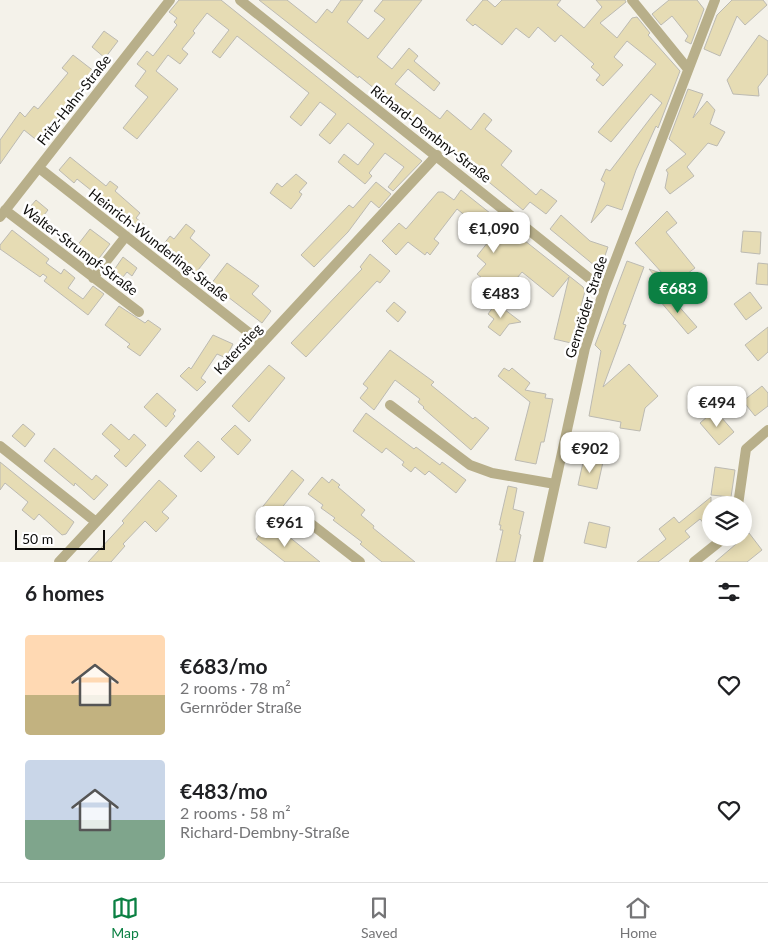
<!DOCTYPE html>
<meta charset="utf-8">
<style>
body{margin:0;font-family:Lato,sans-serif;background:#f2f2f2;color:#202124;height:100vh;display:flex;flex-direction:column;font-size:19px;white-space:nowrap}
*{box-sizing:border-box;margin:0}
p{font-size:16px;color:#757577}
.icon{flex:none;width:28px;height:28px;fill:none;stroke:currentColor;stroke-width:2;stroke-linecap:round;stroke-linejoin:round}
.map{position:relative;height:562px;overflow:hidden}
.drawer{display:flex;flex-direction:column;background:#fff;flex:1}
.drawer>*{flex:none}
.buttons{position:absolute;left:702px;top:496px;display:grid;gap:10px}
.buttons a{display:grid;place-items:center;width:50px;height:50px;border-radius:50%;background:#fff;box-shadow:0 2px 12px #0003;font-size:25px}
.scale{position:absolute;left:15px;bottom:12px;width:90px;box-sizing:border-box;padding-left:5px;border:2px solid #0d0c0a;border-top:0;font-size:14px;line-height:18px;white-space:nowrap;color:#0d0c0a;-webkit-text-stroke:4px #fff;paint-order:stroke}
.price{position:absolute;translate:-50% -42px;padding:0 11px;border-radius:10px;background:#fff;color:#222;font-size:16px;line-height:32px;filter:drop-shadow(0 1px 2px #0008)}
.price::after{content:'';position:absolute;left:50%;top:30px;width:15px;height:11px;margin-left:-8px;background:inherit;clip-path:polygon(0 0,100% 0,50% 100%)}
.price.current{background:#0b8043;color:#fff}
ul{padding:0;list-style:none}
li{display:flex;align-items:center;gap:15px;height:125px;padding:0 25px}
li span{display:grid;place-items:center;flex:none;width:140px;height:100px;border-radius:5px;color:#555}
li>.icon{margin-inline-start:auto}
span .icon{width:60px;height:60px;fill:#fffc;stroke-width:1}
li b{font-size:21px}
h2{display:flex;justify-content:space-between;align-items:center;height:60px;padding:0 25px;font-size:21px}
.tab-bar{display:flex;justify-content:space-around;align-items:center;height:70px;border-top:1px solid #e0e0e0;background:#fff;font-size:14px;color:#757577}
.tab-bar a{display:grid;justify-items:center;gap:2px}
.tab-bar .current{color:#0b8043}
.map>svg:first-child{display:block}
.building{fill:#e6dcb4;stroke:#bcbab2}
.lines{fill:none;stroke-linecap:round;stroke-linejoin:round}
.street{stroke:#b8af8a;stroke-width:10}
.labels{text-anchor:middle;stroke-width:5;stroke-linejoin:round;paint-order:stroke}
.street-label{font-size:14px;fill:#0d0c0a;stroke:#fff}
</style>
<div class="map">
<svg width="768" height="562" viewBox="0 0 768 562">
<rect width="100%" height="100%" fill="#f4f2ea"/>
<!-- building -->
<path class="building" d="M179,0H221L422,161L393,191L388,187L404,167L385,153L369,173L372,176L365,184L338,162L344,154L358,165L374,144L348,123L330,144L319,135L336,114L320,102L301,126L290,117L309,93L237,36L220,58L212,52L229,30L207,13L193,31L195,33L182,49L188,54L180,64L168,55L156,71L178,89L137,139L123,128L148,97L135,86L146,71L137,64L147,51L153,56L177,25L174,22L177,18L169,12Z
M259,0H287L316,23L327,9L332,13L341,0H363L347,22L368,39L385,19L374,11L383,0H422L377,57L392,69L409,48L418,56L414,61L440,83L434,91L408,69L395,84L440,119L447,110L471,130L484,113L492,120L485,129L512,151L501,165L536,195L541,189L557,201L546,214L530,202L523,210L359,76L358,78Z
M483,0H487L495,7L502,0H561L557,5L584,28L602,7L596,0H625L626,2L600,23L617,38L632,18L637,17L650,33L648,35L680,71L658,128L656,126L636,170L622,210L607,205L591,223L605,183L601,180L606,169L610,171L662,103L651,94L611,142L598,132L656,64L627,41L614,57L623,65L603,86L596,80L600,75L591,67L594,64L561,35L555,42L538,27L529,38L516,28L502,45L475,24L473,26L466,20Z
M669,0H697L704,9L691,44L685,41L688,36L672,16L661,25L652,14Z
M732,0H763L767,5L745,25L737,16L720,56L704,49L717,15Z
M104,31L118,41L105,58L92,47Z
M759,35L768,41V74L758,87L759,96L733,94L727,80Z
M73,55L95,72L70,99L72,101L46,130L48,131L39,142L24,130L0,164V140L20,112L25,117L34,106L38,109L68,73L62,68Z
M688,89L703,94L693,118L707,101L715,110L710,124L725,132L717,146L708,143L687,167L694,176L670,194L665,188L668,173L666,170L686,154L669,139Z
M70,157L106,186L110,181L118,187L115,191L140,213L136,218L146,226L140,233L90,194L92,191L77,179L74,183L59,170Z
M296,174L307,183L299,192L302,194L299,199L291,209L270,193L277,183L282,187Z
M376,182L391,194L379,208L371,201L348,232L314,267L301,255L349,205L353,208Z
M461,190L583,287L585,291L571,343L554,339L569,277L553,297L522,272L503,295L477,274L486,264L477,256L492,237L457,209L434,239L439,243L430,255L427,252L425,255L408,242L396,255L382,241L399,223L406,229L438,192H443L454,200Z
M36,200L48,210L37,224L24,214Z
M667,211L677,223L666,232L695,268L666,289L649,269L663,274L635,243Z
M561,215L590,241L608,247L600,270L550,229Z
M186,224L195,231L190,238L210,255L194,275L160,249L170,236L174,239Z
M90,229L110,244L93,266L73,251Z
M12,230L49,259L46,263L61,274L64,269L75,278L68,288L83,299L93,286L104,294L88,315L44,281L47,277L43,274L40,277L0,249V245Z
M743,231L761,232L760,254L741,252Z
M370,254L390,271L380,283L377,281L306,357L291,343L362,269L360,267Z
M123,257L137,268L132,276L127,272L123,277L114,270Z
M627,261L644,267L623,324L626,325L603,387L629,364L658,396L645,408L640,431L620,428L621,422L589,416L601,351L595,345Z
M227,263L259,286L252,294L271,311L262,323L211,284Z
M758,263L768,264V285L756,284Z
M750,292L762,308L746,320L734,304Z
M668,294L697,327L688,334L660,301Z
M394,302L406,312L398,322L386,311Z
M496,303L521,322L509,324L500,336L488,327L494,319L488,314Z
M119,306L145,323L148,320L161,329L140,356L127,347L130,344L105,325Z
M768,327V352L758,361L745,345Z
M213,335L233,344L226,358L217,354L201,378L206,382L197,391L180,376L189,367L191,369Z
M390,350L434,382L431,385L473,419L475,417L489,428L471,450L423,408L424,407L418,402L420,399L395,380L374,410L360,398L368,388L363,384Z
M269,365L285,378L249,422L232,406Z
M504,368L509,371L512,368L530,383L525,390L546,394L545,398L553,399L544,442H541L536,464L515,460L530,402L498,376Z
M762,386L768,393V406L755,416L743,401Z
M157,393L176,410L173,414L175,416L166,427L144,407Z
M715,410L734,432L719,445L700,423Z
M366,413L414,449L416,447L440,465L442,462L466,480L456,493L429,471L425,475L415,467L411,472L402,465L404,462L386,448L382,453L353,431Z
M23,424L35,434L25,447L12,436Z
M111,424L129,440L134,434L146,445L126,467L114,456L120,450L102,434Z
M235,425L251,440L238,455L221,439Z
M198,441L215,457L201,472L184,456Z
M54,448L92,480L96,475L108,485L94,500L75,483L74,486L44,461Z
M584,458L603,462L597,489L578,485Z
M0,462L74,522L66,534L62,535L39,514L34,520L22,510L28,502L5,483L0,490Z
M715,467L735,470L731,497L711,495Z
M292,470L304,480L272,520L260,510Z
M322,477L329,483L332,479L340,485L338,487L365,510L361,515L374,526L373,528L415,562H382L360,544L362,542L333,520L335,518L321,508L323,505L308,494Z
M159,480L177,496L162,512L169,518L156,532L145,521L123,544L125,546L111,562H88L124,523L122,521Z
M508,486L517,488L513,509L524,512L519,534L521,535L515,562H496L503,530H500L501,525H499Z
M711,497V521L706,526L700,519L685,531L690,537L658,562H637L666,539L659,529L674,517L679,523Z
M589,522L610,527L606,548L584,543Z
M266,526L285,542L289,537L293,540L320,562H285L256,539Z
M749,533L762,550L747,562H715Z"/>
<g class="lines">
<!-- street -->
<path class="street" d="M240,0L604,290
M632,0L688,69
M39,168L262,343
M5,210L139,312
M0,217L170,0
M93,278L126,236
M390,405L470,465L492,473L555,484
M0,446L96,522
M738,505L746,449L768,430
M301,516L360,562
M59,562L437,155
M538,562L585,348L604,290L715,0
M694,562L724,538"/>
</g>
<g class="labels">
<!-- street labels -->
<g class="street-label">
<text transform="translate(74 100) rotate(-52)" y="5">Fritz-Hahn-Straße</text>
<text transform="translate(431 134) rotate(38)" y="5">Richard-Dembny-Straße</text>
<text transform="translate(159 245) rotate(38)" y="5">Heinrich-Wunderling-Straße</text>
<text transform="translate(80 250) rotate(37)" y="5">Walter-Strumpf-Straße</text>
<text transform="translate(586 307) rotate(-72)" y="5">Gernröder Straße</text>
<text transform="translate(238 349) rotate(-47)" y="5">Katerstieg</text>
</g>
</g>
</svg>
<div class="buttons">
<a><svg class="icon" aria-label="layers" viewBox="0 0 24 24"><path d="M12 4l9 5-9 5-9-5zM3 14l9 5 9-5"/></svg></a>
</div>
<div class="scale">50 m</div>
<b class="price" style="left:494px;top:254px">€1,090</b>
<b class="price current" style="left:678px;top:314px">€683</b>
<b class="price" style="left:501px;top:319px">€483</b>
<b class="price" style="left:717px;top:428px">€494</b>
<b class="price" style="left:590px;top:474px">€902</b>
<b class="price" style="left:285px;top:548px">€961</b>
</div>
<section class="drawer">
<h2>6 homes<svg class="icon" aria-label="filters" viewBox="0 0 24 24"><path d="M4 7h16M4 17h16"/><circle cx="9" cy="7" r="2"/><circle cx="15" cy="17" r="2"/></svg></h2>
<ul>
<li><span style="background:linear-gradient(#ffd9b3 60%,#c2b280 0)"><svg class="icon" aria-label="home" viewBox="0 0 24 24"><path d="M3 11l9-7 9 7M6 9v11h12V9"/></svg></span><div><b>€683/mo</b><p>2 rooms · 78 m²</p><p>Gernröder Straße</p></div><svg class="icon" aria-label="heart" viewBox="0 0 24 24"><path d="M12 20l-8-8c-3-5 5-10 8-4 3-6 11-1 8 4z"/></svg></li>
<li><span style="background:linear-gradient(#c9d6e8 60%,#7fa58c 0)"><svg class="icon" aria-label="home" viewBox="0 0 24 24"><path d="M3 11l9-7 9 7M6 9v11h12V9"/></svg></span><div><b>€483/mo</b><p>2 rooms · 58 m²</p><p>Richard-Dembny-Straße</p></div><svg class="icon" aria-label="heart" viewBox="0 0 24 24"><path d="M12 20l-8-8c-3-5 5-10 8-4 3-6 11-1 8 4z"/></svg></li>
</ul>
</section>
<nav class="tab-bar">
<a class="current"><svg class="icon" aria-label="map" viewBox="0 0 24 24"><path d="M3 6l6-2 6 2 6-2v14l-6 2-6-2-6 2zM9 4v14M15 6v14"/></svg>Map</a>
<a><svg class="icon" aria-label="saved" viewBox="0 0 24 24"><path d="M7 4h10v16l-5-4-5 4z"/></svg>Saved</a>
<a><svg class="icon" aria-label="home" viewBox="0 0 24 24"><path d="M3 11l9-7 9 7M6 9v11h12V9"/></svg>Home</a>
</nav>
